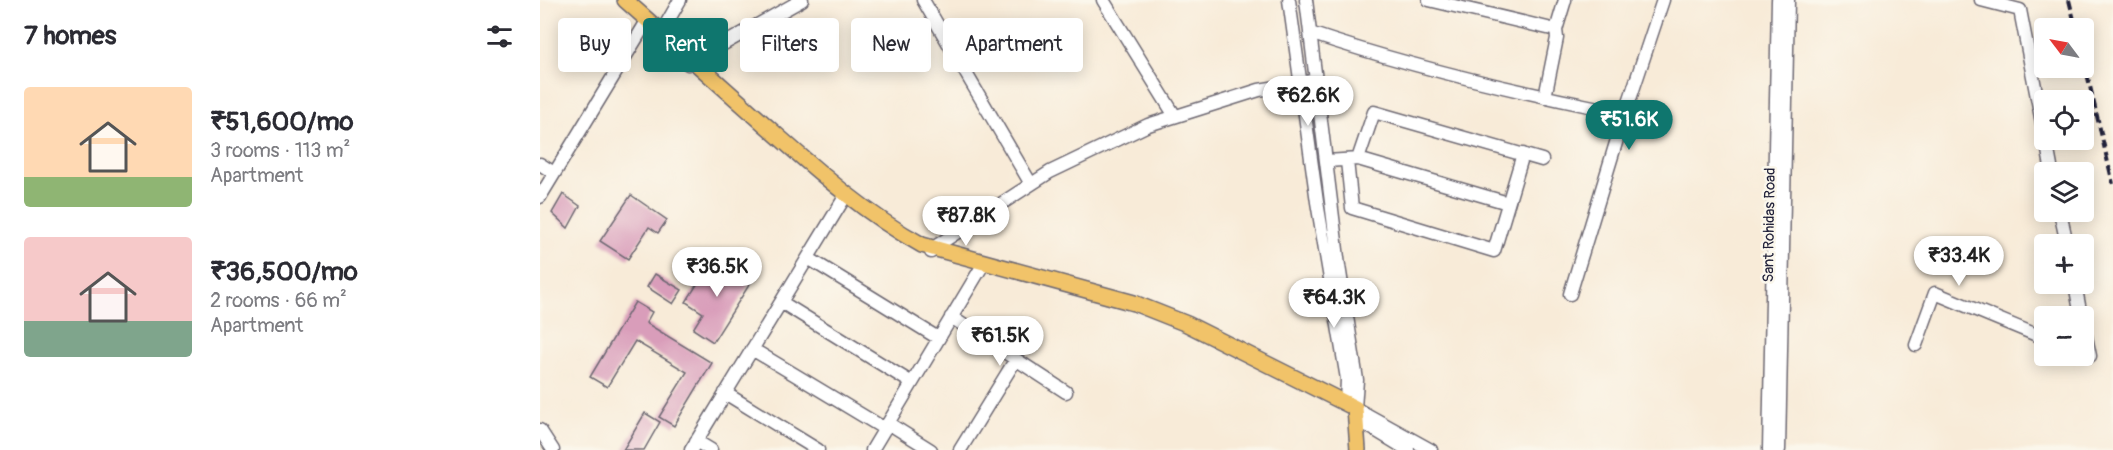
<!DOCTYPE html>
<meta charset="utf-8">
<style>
body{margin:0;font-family:Pangolin,sans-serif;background:#f2f2f3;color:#2b2b33;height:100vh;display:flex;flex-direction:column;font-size:22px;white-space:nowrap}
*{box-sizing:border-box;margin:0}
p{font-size:20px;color:#7c7c81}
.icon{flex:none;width:33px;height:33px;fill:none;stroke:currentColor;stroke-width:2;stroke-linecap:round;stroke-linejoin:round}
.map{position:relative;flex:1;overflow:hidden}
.sheet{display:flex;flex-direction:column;background:#fff;width:540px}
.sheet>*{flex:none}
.top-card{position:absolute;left:18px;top:18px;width:570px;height:54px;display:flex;gap:12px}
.needle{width:39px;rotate:302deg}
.buttons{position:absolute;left:1494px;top:18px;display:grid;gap:12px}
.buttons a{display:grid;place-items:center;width:60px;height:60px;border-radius:6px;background:#fff;box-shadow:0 3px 15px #0003;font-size:30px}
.price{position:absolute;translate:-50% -51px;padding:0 14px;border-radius:21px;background:#fff;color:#222;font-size:20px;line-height:39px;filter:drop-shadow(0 2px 3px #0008)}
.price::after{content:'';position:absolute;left:50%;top:36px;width:18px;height:14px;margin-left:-9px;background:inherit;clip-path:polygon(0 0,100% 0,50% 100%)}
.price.current{background:#0f766e;color:#fff}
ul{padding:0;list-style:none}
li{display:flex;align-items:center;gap:18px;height:150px;padding:0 24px}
li span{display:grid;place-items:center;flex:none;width:168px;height:120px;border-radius:6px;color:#555}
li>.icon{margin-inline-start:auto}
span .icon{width:72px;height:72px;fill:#fffc;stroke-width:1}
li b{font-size:26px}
h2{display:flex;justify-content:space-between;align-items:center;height:72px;padding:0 24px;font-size:26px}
.pill{padding:0 21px;border-radius:6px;background:#fff;box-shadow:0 3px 15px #0003;font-size:21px;line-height:54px}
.pill.current{background:#0f766e;color:#fff}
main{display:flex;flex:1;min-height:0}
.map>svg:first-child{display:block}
.building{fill:#d99dba}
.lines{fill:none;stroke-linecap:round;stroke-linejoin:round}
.minor-casing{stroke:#6d6872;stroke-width:15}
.major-casing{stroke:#6d6872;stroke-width:18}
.minor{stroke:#fff;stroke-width:12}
.major{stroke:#f1c369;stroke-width:15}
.rail{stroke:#22223b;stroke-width:4;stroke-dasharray:9 4.5;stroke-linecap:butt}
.labels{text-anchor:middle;stroke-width:5;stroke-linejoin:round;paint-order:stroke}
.street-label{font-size:15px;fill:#22223b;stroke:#fbf7ec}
</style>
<main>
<section class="sheet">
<h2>7 homes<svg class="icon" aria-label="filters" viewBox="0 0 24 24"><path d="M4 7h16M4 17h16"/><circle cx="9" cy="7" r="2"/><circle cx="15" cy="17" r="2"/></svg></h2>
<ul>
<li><span style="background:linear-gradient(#ffd9b3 75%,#8fb573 0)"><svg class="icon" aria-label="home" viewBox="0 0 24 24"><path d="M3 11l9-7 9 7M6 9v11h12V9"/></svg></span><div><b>₹51,600/mo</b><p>3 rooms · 113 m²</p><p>Apartment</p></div></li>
<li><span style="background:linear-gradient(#f6c9c9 70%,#7fa58c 0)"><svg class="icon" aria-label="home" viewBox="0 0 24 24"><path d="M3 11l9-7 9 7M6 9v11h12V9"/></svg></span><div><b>₹36,500/mo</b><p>2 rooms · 66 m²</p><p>Apartment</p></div></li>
</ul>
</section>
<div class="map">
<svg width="1573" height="450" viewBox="0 0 1573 450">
<rect width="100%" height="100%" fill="#fbf7ec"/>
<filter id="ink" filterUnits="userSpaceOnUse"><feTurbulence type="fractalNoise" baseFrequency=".0167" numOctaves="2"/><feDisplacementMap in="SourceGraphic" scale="12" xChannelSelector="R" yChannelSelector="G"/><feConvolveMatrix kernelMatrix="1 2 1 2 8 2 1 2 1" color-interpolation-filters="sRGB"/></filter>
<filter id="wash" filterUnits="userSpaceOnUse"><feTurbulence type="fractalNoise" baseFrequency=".008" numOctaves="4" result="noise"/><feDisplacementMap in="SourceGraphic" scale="24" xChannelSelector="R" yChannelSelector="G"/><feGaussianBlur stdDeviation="1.35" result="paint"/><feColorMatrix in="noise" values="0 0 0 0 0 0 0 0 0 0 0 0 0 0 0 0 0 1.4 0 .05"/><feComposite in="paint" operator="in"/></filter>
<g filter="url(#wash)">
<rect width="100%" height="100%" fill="#f8ebd8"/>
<g id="blocks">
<!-- building -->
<path class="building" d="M23,194L40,206L28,228L12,213Z
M91,195L127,220L118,233L109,227L88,259L60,241Z
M173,259L211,282L173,342L153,329L163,313L146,302Z
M115,274L142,290L133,304L107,287Z
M95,302L112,312L106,323L172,363L134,426L119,417L147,372L95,341L67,387L50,377Z
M105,413L120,422L104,450H83Z"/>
</g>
</g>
<g filter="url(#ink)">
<use href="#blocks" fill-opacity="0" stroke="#6d6872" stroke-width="1.5"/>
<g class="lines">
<defs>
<path id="minor" d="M383,0L491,184
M563,0L635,116
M749,0L777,202L807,379L806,403
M766,0L799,266L817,380L815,408L891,450
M889,0L1016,30
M1441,0L1480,10L1504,133
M121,33L140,0
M770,33C865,65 965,89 1063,109
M148,64L262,0
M1005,97L1017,38L1016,30L1025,0
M1506,140L1512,172
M818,159L834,112L1002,160
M787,161L818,159L968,203
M807,161L812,208L954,251L983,154
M0,164L14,173
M0,197L104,26
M1520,212L1527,244
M391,252L393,248L510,172L608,125L719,90L777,80
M268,258L398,338
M1535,284L1541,316
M1030,294L1082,123L1123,0
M241,302L372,383
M411,317L526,392
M1544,327L1550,356L1544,354
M1376,345L1395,293L1504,338
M212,349L345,429
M185,393L278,450
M817,419L868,450
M348,423L391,450
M0,430L13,450
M156,441L171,450
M151,450L303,200
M332,450L441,268
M420,450L476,359
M1229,450L1238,0
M1239,450L1248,0"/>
<path id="major" d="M85,0C131,41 176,81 222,122C273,167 322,212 382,245L594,303L647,324L815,408L818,450"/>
</defs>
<!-- minor casing -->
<use href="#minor" class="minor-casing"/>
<!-- major casing -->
<use href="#major" class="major-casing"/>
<!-- minor -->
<use href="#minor" class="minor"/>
<!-- major -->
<use href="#major" class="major"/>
<!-- rail -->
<path class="rail" d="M1529,0L1536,28
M1544,61L1573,184"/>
</g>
</g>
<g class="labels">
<!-- street labels -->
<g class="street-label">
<text transform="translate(1229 225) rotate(-89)" y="5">Sant Rohidas Road</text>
</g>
</g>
</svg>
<div class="buttons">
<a><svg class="needle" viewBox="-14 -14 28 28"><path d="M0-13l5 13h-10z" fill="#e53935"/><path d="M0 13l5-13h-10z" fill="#7c7c81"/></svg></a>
<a><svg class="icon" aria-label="locate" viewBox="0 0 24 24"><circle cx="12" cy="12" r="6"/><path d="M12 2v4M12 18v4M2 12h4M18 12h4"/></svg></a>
<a><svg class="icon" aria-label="layers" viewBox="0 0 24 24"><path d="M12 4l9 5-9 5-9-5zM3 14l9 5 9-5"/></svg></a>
<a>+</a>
<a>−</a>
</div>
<b class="price" style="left:768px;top:127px">₹62.6K</b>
<b class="price current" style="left:1089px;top:151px">₹51.6K</b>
<b class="price" style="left:426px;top:247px">₹87.8K</b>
<b class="price" style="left:1419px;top:287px">₹33.4K</b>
<b class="price" style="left:177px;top:298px">₹36.5K</b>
<b class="price" style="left:794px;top:329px">₹64.3K</b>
<b class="price" style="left:460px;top:367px">₹61.5K</b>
<div class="top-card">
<a class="pill">Buy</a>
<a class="pill current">Rent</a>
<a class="pill">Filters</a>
<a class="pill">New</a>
<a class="pill">Apartment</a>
</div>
</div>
</main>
